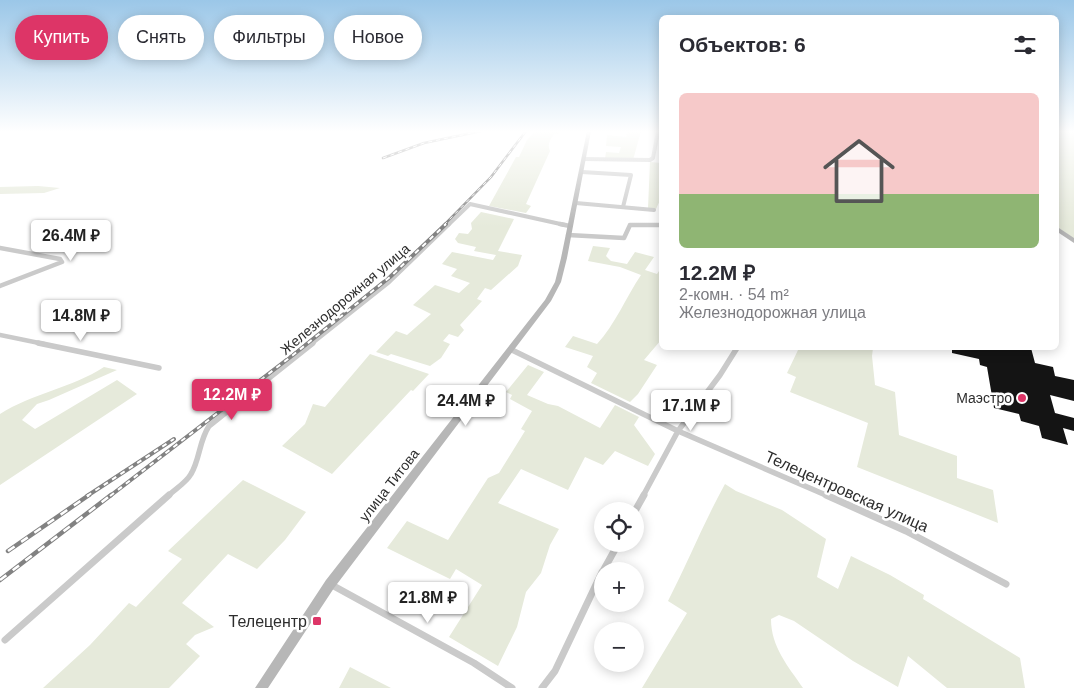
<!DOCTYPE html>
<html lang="ru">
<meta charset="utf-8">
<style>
body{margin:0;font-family:Arial,sans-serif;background:#f2f2f3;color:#2b2b33;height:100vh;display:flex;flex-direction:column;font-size:19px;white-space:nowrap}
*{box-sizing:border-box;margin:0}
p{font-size:16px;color:#7c7c81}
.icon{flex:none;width:28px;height:28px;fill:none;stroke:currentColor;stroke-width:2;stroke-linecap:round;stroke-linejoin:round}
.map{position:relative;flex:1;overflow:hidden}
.panel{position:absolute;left:659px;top:15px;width:400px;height:335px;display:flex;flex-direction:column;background:#fff;border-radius:8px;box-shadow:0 2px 12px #0003}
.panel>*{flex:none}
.top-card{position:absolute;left:15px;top:15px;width:475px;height:45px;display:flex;gap:10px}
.buttons{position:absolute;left:594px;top:502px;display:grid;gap:10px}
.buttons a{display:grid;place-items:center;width:50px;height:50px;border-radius:50%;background:#fff;box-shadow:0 2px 12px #0003;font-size:25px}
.price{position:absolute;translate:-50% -42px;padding:0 11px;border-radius:5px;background:#fff;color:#222;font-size:16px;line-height:32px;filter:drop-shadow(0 1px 2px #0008)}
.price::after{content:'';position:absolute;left:50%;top:30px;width:15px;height:11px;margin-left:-8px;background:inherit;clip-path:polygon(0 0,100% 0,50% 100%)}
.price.active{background:#dd3567;color:#fff}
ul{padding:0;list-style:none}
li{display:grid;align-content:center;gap:10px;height:265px;padding:0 20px}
li span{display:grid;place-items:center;height:155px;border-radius:8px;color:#555}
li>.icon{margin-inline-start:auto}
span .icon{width:90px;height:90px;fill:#fffc;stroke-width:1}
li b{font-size:21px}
h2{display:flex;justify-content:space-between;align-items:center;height:60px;padding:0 20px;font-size:21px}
.chip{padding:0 18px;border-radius:22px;background:#fff;box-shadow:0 2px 12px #0003;font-size:18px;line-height:45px}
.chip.active{background:#dd3567;color:#fff}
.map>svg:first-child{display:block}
.green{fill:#e6eadb}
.building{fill:#141414}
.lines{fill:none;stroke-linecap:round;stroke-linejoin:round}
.street-far3{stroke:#cacaca;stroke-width:4}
.street-far2{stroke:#cacaca;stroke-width:4.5}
.street-far1{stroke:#cacaca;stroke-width:5.5}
.street{stroke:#cacaca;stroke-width:7}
.secondary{fill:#b7b7b7;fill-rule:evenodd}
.rail-far2-casing{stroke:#828282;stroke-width:2.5}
.rail-far1-casing{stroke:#828282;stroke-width:4}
.rail-casing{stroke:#828282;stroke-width:4.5}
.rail-far2{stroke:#fff;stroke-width:1;stroke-dasharray:4;stroke-linecap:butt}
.rail-far1{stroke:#fff;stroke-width:2;stroke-dasharray:5;stroke-linecap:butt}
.rail{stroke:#fff;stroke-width:2.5;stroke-dasharray:8;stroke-linecap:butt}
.poi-dot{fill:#dd3567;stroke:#fff;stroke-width:2}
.labels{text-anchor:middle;stroke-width:5;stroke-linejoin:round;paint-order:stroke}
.street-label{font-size:14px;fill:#2d2d2d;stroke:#fff}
.poi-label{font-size:14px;fill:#2d2d2d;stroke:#fff;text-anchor:end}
.near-street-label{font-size:16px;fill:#2d2d2d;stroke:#fff}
.near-poi-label{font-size:16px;fill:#2d2d2d;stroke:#fff;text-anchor:end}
</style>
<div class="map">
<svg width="1074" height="688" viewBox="0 0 1074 688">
<rect width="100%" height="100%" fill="#fff"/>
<!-- green -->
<path class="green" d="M535,131H560L559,134H554C550,140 547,144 550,151L526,204L531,206L526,213L489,206L516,157H519L527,140Z
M628,131H641L633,160L605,159L606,152L619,153L621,147L606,146L607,135L626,137Z
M1056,131H1074V239L1056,226Z
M650,162L661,163V198L656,209L648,208Z
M38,186L60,188L44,193L0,194V187Z
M481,212L514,219L498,251L522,255L518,266L491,290L485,288L477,299L482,301L460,325L464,330L458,337L449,334L443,341L450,344L441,358L430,366L391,354L388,356L376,352L396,331L407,335L431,314L413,305L435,285L459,293L470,283L451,276L457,269L442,264L452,252L493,260L496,255L474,251L476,247L458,243L455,239L459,233L468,234L472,229L471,223Z
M593,246L610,248L606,256L611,261L627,264L635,252L654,257L645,270L657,274L661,268V340L644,360L657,365L638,394L630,402L591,383L597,373L587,367L593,356L565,347L573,336L597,344C615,325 626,297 641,275L620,267L588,261Z
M799,348H873L872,356L875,385L895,392L899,435L957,456V478L993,490L998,523L857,467L868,423L790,392L796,377L787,373Z
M370,354L429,374L413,391L411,390L332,474L282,446L305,424L313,404L325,407Z
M528,365L544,372L527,395L548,404L558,406L600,428L615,405L639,417L634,425L655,454L648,466L615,451L603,465L585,457L568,490L521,469L498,503L559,529L550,545L541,573L526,592L517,627L498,666L449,637L482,585L456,569L450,579L387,548L407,521L448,540L488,478L499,473L525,431L521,429L532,411L510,399L512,395L506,392Z
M104,367L117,370L49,400L37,404L22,420L35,429L117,380L137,394L0,485V414C33,393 72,388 104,367Z
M243,480L306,512L285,540L257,569L228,554L182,603L214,627L195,635L186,644L200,656L169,688H43L90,645L129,603L136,607L182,559L168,551Z
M725,484L736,491L782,510L826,539L817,577L838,589L851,556L890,575L924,595L923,599L1020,658L1025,688H947L908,656L898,687L853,661L794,621L779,615L771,619C771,647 788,666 803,688H642L687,613L668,601C688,562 704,522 725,484Z
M350,667L391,688H339Z"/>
<!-- building -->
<path class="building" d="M952,348H1031L1035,363L1053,367L1055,376L1074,380V401L1050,395L1055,413L1074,418V431L1063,428L1068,445L1042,438L1039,426L1021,421L1019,414L994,408L987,367L980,365L979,359L952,353Z"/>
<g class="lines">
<!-- street-far3 -->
<path class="street-far3" d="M585,159L650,160L653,158L658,131
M582,172L631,175L623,207
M576,203L654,210
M448,225L470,204L565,225
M630,225H661"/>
<!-- street-far2 -->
<path class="street-far2" d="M560,224L570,226
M568,235L624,238L630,225H661
M0,248L60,259L62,262L0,286
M0,335L44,344
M311,344L389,282L449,224"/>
<!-- street-far1 -->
<path class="street-far1" d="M38,343L159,368
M512,350L678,431L828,496
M168,496C175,489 186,483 191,474C200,459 199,441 209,426L313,343
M643,496L678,431L720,375L737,348"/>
<!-- street -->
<path class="street" d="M826,495L906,531L1006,584
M635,511L644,495
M603,571L618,544
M330,584L474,663L512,688
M5,640L169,495
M542,688L555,671L602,572"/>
<!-- secondary -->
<path class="secondary" d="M587,131H591L567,258L561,282L551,301L334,588L268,688H255L326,580L545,300L555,282L561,258Z
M1056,226L1074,238V243L1056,231Z"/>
<defs>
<path id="rail-far2" d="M383,158L424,143L481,131
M444,225L491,177L526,131"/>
<path id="rail-far1" d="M87,496L174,439
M110,496L293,355L390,277L446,224"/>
<path id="rail" d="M8,551L89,495
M0,580L111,495"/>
</defs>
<!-- rail-far2 casing -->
<use href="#rail-far2" class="rail-far2-casing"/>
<!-- rail-far1 casing -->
<use href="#rail-far1" class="rail-far1-casing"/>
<!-- rail casing -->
<use href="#rail" class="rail-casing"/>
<!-- rail-far2 -->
<use href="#rail-far2" class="rail-far2"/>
<!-- rail-far1 -->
<use href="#rail-far1" class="rail-far1"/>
<!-- rail -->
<use href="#rail" class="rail"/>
</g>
<!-- sky -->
<linearGradient id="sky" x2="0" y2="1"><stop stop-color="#9bc7e8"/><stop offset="0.58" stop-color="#fff"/><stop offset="1" stop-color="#fff" stop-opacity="0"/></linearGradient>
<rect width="1074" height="227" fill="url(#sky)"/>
<!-- markers -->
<g class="poi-dot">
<circle cx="1022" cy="398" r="5"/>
<rect x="312" y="616" width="10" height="10" rx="2.5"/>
</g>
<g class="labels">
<!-- street labels -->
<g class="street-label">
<text transform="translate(345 299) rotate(-40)" y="5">Железнодорожная улица</text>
<text transform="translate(389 485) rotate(-52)" y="5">улица Титова</text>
</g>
<!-- poi labels -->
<g class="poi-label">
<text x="1012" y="403">Маэстро</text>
</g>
<!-- near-street labels -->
<g class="near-street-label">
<text transform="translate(847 491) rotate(24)" y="6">Телецентровская улица</text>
</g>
<!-- near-poi labels -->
<g class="near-poi-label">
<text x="307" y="627">Телецентр</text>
</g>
</g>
</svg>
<div class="buttons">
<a><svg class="icon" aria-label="locate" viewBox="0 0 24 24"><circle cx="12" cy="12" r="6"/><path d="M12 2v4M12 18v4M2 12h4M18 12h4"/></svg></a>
<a>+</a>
<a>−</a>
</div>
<b class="price" style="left:71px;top:262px">26.4M ₽</b>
<b class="price" style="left:81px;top:342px">14.8M ₽</b>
<b class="price active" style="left:232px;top:421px">12.2M ₽</b>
<b class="price" style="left:466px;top:427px">24.4M ₽</b>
<b class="price" style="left:691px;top:432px">17.1M ₽</b>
<b class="price" style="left:428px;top:624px">21.8M ₽</b>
<div class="top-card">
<a class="chip active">Купить</a>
<a class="chip">Снять</a>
<a class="chip">Фильтры</a>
<a class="chip">Новое</a>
</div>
<section class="panel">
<h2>Объектов: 6<svg class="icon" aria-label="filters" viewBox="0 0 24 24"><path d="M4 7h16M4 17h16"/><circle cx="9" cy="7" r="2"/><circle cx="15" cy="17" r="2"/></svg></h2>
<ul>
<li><span style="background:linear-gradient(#f6c9c9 65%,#8fb573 0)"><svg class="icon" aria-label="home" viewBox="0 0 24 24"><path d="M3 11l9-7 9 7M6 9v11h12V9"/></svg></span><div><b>12.2M ₽</b><p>2-комн. · 54 m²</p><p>Железнодорожная улица</p></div></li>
</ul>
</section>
</div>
